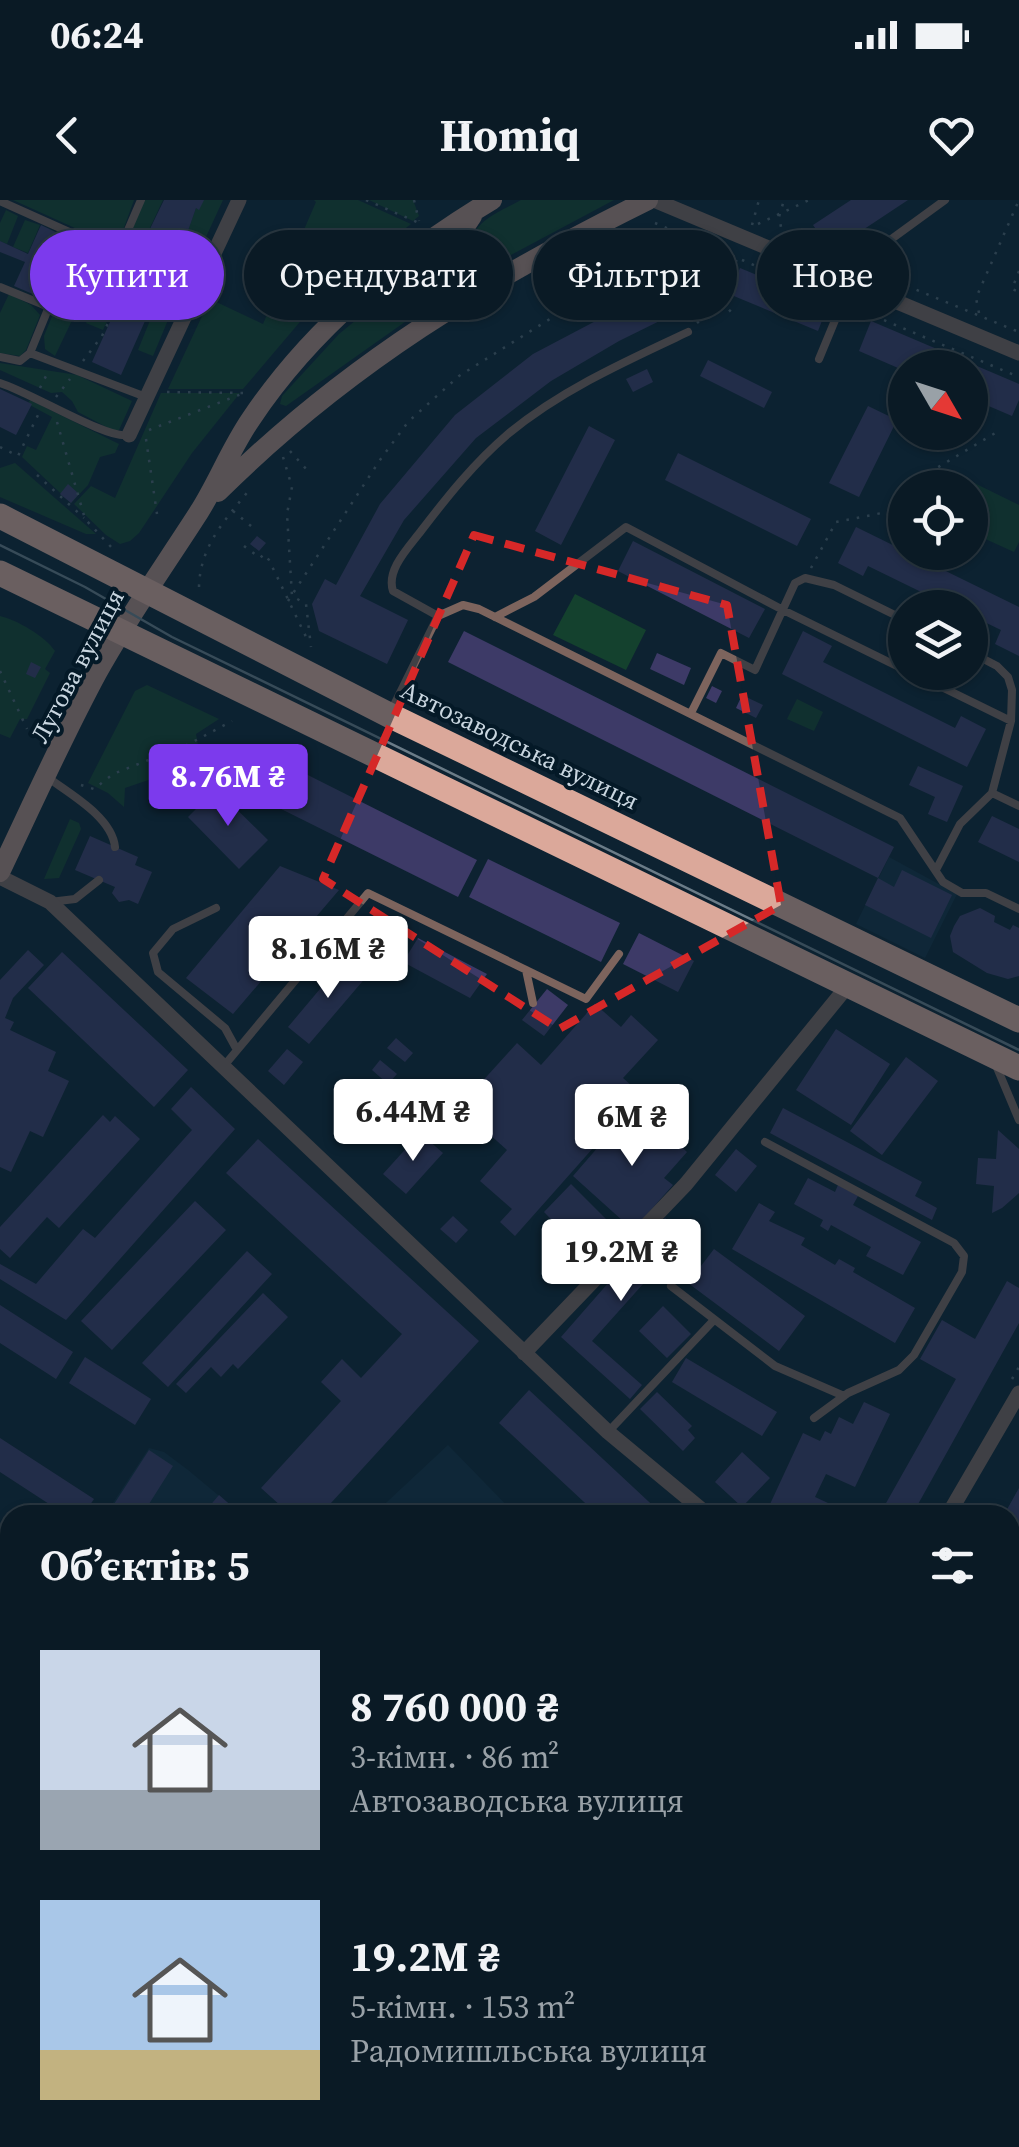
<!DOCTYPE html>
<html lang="uk">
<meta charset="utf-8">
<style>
body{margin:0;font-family:"Source Serif 4",serif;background:#13232d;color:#f1f3f6;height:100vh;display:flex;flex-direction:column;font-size:38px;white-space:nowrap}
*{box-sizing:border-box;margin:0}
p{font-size:32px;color:#99a1a7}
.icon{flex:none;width:55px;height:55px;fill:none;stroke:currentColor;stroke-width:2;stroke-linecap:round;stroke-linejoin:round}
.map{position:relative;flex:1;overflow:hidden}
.side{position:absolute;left:0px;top:1305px;width:1020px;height:642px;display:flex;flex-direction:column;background:#0a1a25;border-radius:30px 30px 0 0;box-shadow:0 2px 8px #0004,0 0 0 2px #2a3842}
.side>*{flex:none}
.guide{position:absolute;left:30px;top:30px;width:960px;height:90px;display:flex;gap:20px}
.needle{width:65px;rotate:129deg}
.tools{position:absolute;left:888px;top:150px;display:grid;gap:20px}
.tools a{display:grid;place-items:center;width:100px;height:100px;border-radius:50%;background:#0a1a25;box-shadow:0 2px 8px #0004,0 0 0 2px #2a3842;font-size:50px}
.price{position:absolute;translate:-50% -85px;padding:0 22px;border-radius:10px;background:#fff;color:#222;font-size:32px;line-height:65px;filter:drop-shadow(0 2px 5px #0008)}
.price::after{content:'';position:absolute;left:50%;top:60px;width:30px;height:22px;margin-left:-15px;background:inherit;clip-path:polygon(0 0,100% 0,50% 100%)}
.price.current{background:#7c3aed;color:#fff}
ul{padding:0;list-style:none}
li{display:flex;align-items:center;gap:30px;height:250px;padding:0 40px}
li span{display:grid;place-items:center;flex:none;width:280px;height:200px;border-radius:0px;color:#555}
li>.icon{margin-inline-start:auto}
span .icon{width:120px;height:120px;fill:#fffc;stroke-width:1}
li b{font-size:42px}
h2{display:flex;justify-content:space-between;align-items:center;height:120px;padding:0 40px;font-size:42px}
.chip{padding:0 35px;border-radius:45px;background:#0a1a25;box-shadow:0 2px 8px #0004,0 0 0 2px #2a3842;font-size:35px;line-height:90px}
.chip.current{background:#7c3aed;color:#fff}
.status{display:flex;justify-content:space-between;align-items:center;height:70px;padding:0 50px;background:#0a1a25;direction:ltr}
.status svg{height:28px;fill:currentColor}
header{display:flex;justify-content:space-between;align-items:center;height:130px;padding:0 40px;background:#0a1a25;font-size:45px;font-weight:700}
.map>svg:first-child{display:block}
.built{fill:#122e40}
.green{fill:#14412e}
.building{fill:#3d3a67}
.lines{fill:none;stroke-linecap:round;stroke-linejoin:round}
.path{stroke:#516370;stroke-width:2.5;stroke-dasharray:2.5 8;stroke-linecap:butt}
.service{stroke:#7d645d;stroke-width:8}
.minor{stroke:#7d645d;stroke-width:15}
.tertiary{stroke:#7d645d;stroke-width:20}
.secondary{stroke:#b28a7f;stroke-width:20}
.primary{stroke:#dba89a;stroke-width:25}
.tram{stroke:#6b7c88;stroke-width:2.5}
.marked{fill:none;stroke:#d62828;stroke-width:8;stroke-dasharray:20 12;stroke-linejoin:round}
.labels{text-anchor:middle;stroke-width:8;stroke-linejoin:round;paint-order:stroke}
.street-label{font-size:25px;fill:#c9d6e0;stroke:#041927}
</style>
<div class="status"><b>06:24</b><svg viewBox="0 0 49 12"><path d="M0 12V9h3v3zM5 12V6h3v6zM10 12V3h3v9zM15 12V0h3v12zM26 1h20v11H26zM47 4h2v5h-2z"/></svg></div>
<header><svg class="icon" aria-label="back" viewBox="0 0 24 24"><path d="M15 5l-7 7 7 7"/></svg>Homiq<svg class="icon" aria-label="heart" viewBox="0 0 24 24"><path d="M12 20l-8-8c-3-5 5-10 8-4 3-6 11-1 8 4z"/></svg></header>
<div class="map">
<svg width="1019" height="1947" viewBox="0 0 1019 1947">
<rect width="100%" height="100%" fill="#0d2231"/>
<!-- built -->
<path class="built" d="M889,657L957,694L925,758L856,724Z
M448,1245L516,1315H373Z
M149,1248L164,1252L188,1270L242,1315H105Z
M1019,1288V1744L1010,1741V1315H1004Z
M0,1611L10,1619V1731L0,1744Z
M1010,1787L1019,1791V1947H741L748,1938H1010Z
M220,1938H425L437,1947H213Z"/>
<!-- green -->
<path class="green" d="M13,0H134L122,33L126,43L139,50L103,130L86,123L97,99L85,93L55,156L45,149L44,136L86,33Z
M144,0H163L148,32L178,47L183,44L196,8L199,9L203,0H223L194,63L137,36L133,28Z
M314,0H358L411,24L327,90L243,189H168L210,99L263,124L316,2Z
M369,0H413L419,16L413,21Z
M521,0H614L494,64C486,63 476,62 473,53C462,25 503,10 521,0Z
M6,10L18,16L7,44L0,41V23Z
M25,20L40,25L28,53L13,47Z
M143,52L190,73L172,114L156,107L166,83L135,69Z
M432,58L453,88L286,206L280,204L282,196L339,134Z
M9,94L31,105L40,115L26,150L20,156L0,153V113Z
M153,113L168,120L153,156L138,150Z
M0,163L77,175L132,201L119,230L114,231L78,212L72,201L62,192L51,193L0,170Z
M161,193H240L192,253L139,333L130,341L120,344L106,335L74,304L91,286L115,298Z
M30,200L119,244L115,253L100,257L88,285L71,303L22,257L27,246L36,250L52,217L28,204Z
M15,263L96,334H86L0,297V268Z
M962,277L1019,305V342L1014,352L970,332V288L956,287Z
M575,394L646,430L626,470L553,435Z
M0,416C17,420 45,436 55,451L45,469L50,473L27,519H20L10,538L0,534Z
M147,485L219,519L196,534L201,562L125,588L124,607L108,593L88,583L135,491Z
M797,499L823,512L814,531L787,519Z
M70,619L79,623L81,629L59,678L44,679Z
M0,1471L10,1474V1559L0,1551Z
M1019,1839V1938L1010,1931V1842Z"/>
<!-- building -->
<path class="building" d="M164,0H204L199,10L196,8L183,45L180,43L178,47L148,33Z
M851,0H908L831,51L813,25Z
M41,25L68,38L42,98L14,86L25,62L0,52V41L28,54Z
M349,47L358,58L347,68L338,56Z
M740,68L828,105L818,131L729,94Z
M132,73L161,85L121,175L92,162Z
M683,75L696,103L619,141L551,181L476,238L404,320L360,396L408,420L387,464L319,431L312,404L325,379L336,385L380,304L455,215L533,154Z
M871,121L1019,184V200L1012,216L970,198V168H905V171L859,151Z
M708,160L772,192L764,208L700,176Z
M647,169L653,182L633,192L626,179Z
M0,189L32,204L16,235L0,227Z
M868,206L897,220L859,297L829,283Z
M589,226L615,240L561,345L535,331Z
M678,253L811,319L797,346L665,280Z
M68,284L79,294L71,303L60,294Z
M856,327L1019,407V456L995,444L1001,430L970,415V408H954L868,366L863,376L838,363Z
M257,336L266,343L259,351L250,344Z
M633,341L765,409L749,438L618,371Z
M464,431L894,647L878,678L448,462Z
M803,431L832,446L823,462L955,528L961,516L986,529L967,567L782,474Z
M657,453L691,468L684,485L650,469Z
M31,462L41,467L35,478L26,474Z
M712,486L722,491L716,503L706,498Z
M742,495L763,505L756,518L736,508Z
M260,551L477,660L458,697L241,589Z
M918,566L963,586L947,622L928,614L935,597L909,585Z
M216,589L268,640L239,669L188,617Z
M992,616L1019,629V662L978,642Z
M90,636L138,657L135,665L152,672L138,704L129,700L119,702L112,693L115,687L75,670Z
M488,659L620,723L601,762L469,697Z
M280,666L339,690L233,814L186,778Z
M902,670L952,695L931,738L865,705L878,678L894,687Z
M980,708L995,716L994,722L1010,730L1013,725L1019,728V776L1008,779L987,773L953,752L950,736L954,726L960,716Z
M368,733L394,758L374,778L349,754Z
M639,733L694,761L678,792L623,764Z
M418,738L487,774L470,798L403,762Z
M28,750L44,765L13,798L5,818L14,822L10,830L56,852L48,871L69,881L43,937L30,931L11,972L0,967V780Z
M62,752L188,870L154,907L28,788Z
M346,758L367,776L309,844L288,827Z
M547,789L568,805L544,836L522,820Z
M595,804L621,827L631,815L658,840L623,878L641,894L515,1036L500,1022L512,1009L480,981L507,950L459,907L517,843L541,865Z
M836,829L890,864L851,925L796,890Z
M396,838L413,853L405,862L387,848Z
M287,849L303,862L284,885L268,871Z
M906,857L938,881L882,955L850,931Z
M380,860L397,874L388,884L372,870Z
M191,887L235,929L66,1120L0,1079V1064L36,1084L83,1029L95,1038L192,930L171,909Z
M639,908L687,952L664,978L673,985L633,1030L573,976L612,931L616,934Z
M783,908L922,982L915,996L937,1008L932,1020L770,933Z
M357,914L373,927L365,938L348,924Z
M103,915L110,922L115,916L140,939L59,1028L47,1017L10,1058L0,1049V1027Z
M998,930L1019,949V993L1002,1008L992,1013L994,986L976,984L978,958L996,959Z
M420,933L443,953L406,994L383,974Z
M258,939L479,1141L320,1315H291L261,1288L341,1201L321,1182L342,1159L361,1178L402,1134L226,973Z
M736,949L757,966L736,992L715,975Z
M808,978L835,992L838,985L858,996L853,1005L921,1042L903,1075L866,1056L871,1047L831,1025L828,1031L820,1026L823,1020L794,1004Z
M571,984L619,1032L591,1060L544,1012Z
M195,1001L226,1030L112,1150L81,1121Z
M759,1003L775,1012L769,1021L805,1038L801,1045L835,1065L839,1059L855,1068L853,1072L915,1108L895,1143L732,1049Z
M453,1016L468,1030L456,1043L440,1029Z
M665,1018L686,1036L592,1141L642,1185L630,1199L561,1137Z
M714,1049L805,1116L779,1151L688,1083Z
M247,1051L272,1074L168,1187L142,1163Z
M1007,1081L1019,1088V1123L912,1315H886L881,1312L956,1179L920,1159L942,1120L975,1139Z
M263,1093L288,1117L238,1169L233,1164L221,1177L211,1167L186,1193L176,1184Z
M0,1105L73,1152L56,1179L0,1143Z
M663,1106L691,1134L667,1158L639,1131Z
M85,1157L151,1199L135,1225L69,1183Z
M686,1158L777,1212L762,1236L672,1182Z
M529,1190L663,1315H598L499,1223Z
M657,1192L692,1226L688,1230L695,1238L683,1251L640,1209Z
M864,1202L890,1214L855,1287L826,1274L815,1297L854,1315H765L803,1233L820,1241L825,1231L831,1234L839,1217L853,1224Z
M0,1238L94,1299L83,1315H66L0,1272Z
M149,1250L173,1266L142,1315H107Z
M742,1252L770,1278L742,1307L715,1282Z
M1019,1288V1335L1010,1330V1315H1004Z
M219,1295L242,1315H202Z
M1010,1468L1019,1473V1558L1010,1553Z
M0,1611L10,1619L8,1638L0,1632Z
M10,1678V1731L0,1744V1691Z
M2,1778L10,1785V1869L0,1861Z
M0,1923L13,1938L5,1947H0Z
M37,1938H76L68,1947H29Z
M116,1938H177L170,1947H109Z
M238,1938H274L267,1947H251Z
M275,1938H332L345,1947H288Z
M509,1938H550L544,1947H526Z
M842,1938H871L868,1947H838Z"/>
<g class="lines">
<!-- path -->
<path class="path" d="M366,0L419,23
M414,0L419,21
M655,23L829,97
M758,24L809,0
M752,25L759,0
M783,37L779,17L784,0
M440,59L439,64L455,86
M868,70L1019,132
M1019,71L1012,89L1019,92
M722,102L732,113
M855,108L1019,177
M979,113L976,98L1019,0
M697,123L721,100L737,59
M83,161L102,136L138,58
M40,188L48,172
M167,192L244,193
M56,197L70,179
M57,222L85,319L113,349
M149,230L244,193
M146,239L157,314
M0,247L18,256L38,215
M290,251L307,270
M283,257L292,287L287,314L292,396L306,404L311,447
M37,275L84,318
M915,288L930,272L997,232
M233,311L257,331
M244,346L260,358L264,354L269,360L308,441
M811,368L836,322L892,311L905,298
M199,387C200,346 225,320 250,289
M288,401L380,260L408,222L459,176L561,112L670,56L694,39
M0,471L27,529
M81,585L94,589L113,574L189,544L232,521
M1012,1179L1019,1167
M1010,1794L1019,1797"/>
<!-- service -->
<path class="service" d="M141,0L128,30L142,48L204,77
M0,1L78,36L30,153L146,197
M838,78L945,0
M0,87L49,107
M0,157L20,161L30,153
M819,159L850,84
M0,183C30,192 108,240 128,235
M438,416L393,391C386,370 408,348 421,331C447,297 474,263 508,234C561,190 626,161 688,132
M495,417L534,397L626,327L783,410L905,470
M911,472L1011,521
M391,511L438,416L463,405L479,409L900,618L943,682L962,693H986L1019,709
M691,513L721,453L755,470L795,383L805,378L834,385L905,420
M47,577C70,594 112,617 115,647
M992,593L1019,606
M937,668L960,624L992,593L1011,521L1012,490L1008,477L997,466L970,452
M50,702L75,699L99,680
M216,708L173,729L153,753L158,772L225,828L237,850
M526,770L533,803
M995,863L1019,920
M223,867L368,693L586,799L619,754
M765,942L954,1043L964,1056L962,1072L914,1155L899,1170L848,1193L814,1218
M671,1086L775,1166L844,1196
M608,1232L713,1121
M1010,1430L1019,1433
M0,1753L10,1740
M204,1947L211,1938"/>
<!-- minor -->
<path class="minor" d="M654,0L1019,153
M129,235L239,0
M0,677L50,702L608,1232L708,1315
M524,1153L686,984L850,783
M948,1315L1019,1193
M0,1580L10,1588
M458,1938L470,1947
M579,1947L585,1938"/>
<!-- tertiary -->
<path class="tertiary" d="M0,1443L10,1446
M1010,1772L1019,1775"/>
<!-- secondary -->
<path class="secondary" d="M472,16L462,31L458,55C469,76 480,75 502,72
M218,292C347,164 486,80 648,0
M0,672C32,605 62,538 97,473C128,417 165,365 199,312C218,282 231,248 251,219C311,129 400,55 492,0"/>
<!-- primary -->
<path class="primary" d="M0,316L389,515L1019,820
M0,373L1019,868"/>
<!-- tram -->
<path class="tram" d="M0,345L85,387L172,437L1019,850"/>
</g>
<!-- marked area -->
<path d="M0 0H1019V1947H0ZM474,335L727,405L781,705L559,829L323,679Z" fill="#0d2231" fill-opacity=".55" fill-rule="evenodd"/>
<path class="marked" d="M474,335L727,405L781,705L559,829L323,679Z"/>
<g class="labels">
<!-- street labels -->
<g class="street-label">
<text transform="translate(77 466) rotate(-62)" y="9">Лугова вулиця</text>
<text transform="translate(520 545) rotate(26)" y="9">Автозаводська вулиця</text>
</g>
</g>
</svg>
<div class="tools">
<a><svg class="needle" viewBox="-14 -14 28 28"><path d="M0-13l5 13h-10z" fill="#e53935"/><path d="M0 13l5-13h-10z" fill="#99a1a7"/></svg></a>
<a><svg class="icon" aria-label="locate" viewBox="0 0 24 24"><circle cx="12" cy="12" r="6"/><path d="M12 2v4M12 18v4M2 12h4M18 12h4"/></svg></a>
<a><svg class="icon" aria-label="layers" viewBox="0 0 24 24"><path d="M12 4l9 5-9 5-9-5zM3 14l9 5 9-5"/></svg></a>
</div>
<b class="price current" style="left:228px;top:629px">8.76M ₴</b>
<b class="price" style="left:328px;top:801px">8.16M ₴</b>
<b class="price" style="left:413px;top:964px">6.44M ₴</b>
<b class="price" style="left:632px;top:969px">6M ₴</b>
<b class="price" style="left:621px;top:1104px">19.2M ₴</b>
<div class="guide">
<a class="chip current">Купити</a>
<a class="chip">Орендувати</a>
<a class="chip">Фільтри</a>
<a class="chip">Нове</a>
</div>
<section class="side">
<h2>Об’єктів: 5<svg class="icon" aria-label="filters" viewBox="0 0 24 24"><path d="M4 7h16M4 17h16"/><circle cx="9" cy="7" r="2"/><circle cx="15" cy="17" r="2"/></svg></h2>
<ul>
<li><span style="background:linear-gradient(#c9d6e8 70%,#9aa5b1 0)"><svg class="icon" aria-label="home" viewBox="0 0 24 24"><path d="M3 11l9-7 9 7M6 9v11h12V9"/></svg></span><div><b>8 760 000 ₴</b><p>3-кімн. · 86 m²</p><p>Автозаводська вулиця</p></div></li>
<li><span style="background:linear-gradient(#a9c7e8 75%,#c2b280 0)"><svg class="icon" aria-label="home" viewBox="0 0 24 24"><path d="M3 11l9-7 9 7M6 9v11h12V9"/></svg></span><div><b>19.2M ₴</b><p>5-кімн. · 153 m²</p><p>Радомишльська вулиця</p></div></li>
</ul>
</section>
</div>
